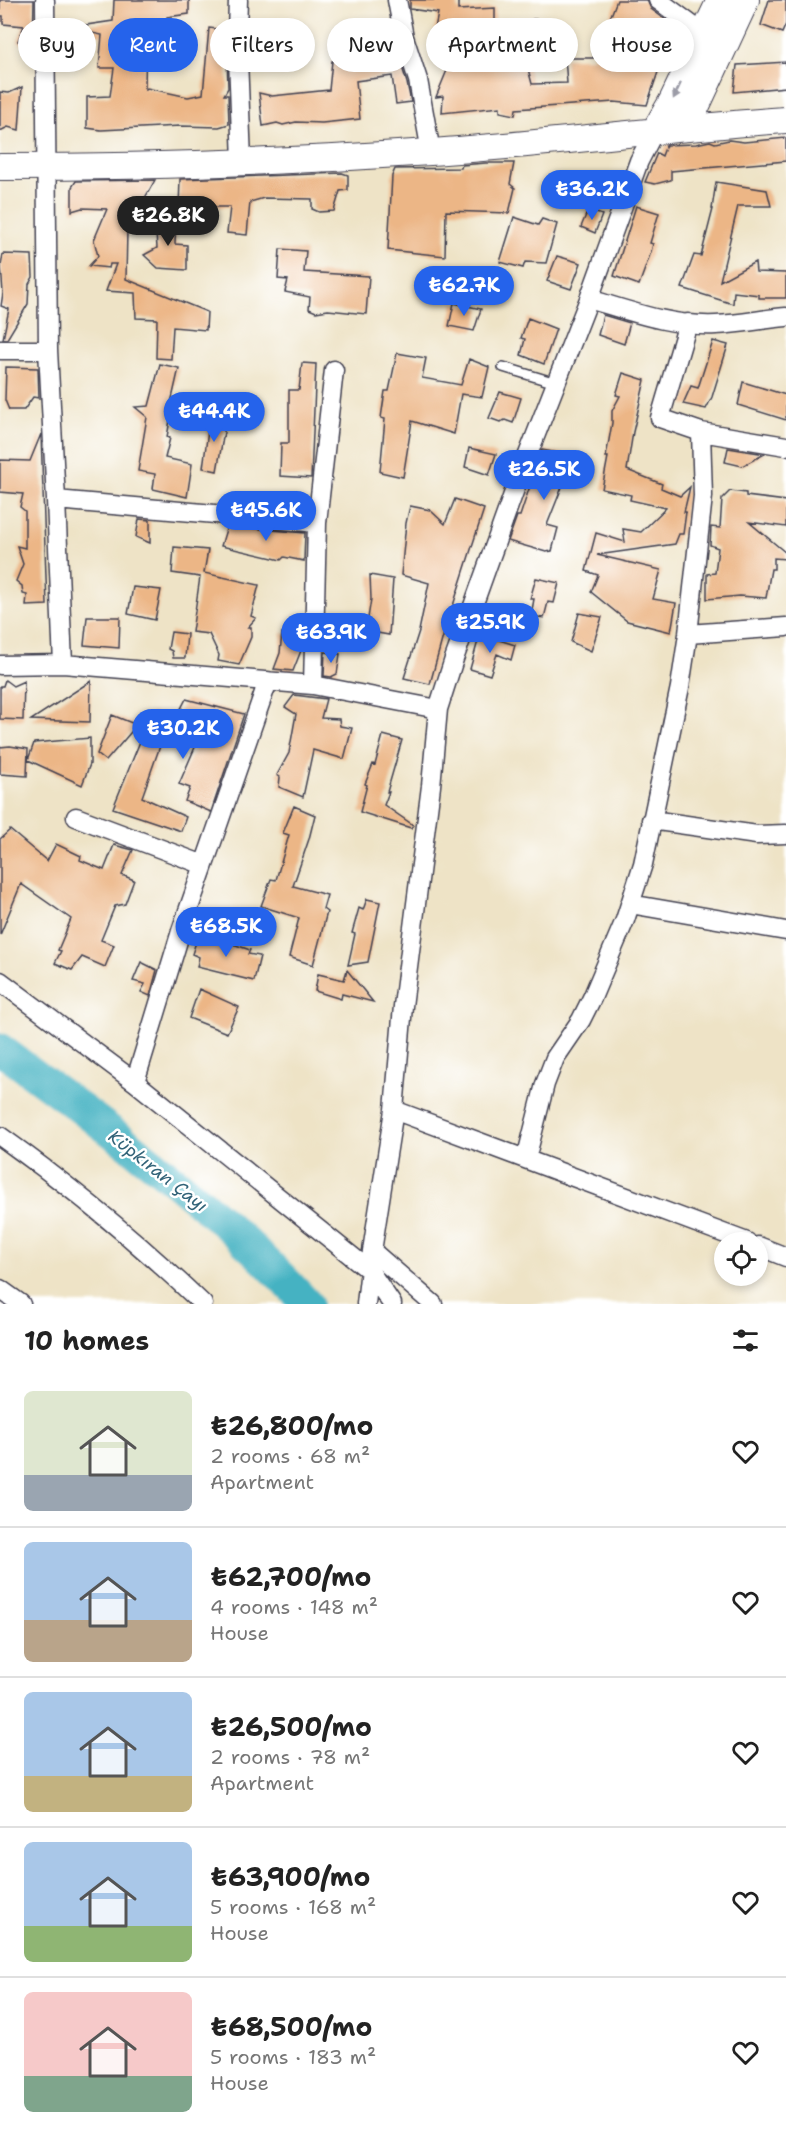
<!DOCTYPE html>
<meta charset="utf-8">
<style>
body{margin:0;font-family:"Shantell Sans",sans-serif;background:#f2f2f2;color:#222;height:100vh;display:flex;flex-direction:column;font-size:22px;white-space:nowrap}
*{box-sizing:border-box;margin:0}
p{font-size:20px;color:#767676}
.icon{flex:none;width:33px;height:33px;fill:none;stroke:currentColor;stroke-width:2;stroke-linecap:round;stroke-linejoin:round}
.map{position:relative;height:1304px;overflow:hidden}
.side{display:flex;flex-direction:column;background:#fff;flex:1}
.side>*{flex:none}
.hud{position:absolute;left:18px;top:18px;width:750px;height:54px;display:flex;gap:12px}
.buttons{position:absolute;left:714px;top:1232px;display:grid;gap:12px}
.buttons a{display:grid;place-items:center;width:54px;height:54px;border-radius:50%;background:#fff;box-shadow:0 3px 9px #0003;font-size:30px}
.price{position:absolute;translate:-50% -51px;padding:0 14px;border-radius:21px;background:#2563eb;color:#fff;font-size:20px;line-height:39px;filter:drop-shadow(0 2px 3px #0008)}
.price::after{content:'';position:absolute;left:50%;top:36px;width:18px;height:14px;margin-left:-9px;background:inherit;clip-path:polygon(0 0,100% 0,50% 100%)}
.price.on{background:#222;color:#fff}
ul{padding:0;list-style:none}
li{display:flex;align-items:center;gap:18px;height:150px;padding:0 24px}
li+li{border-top:2px solid #e0e0e0}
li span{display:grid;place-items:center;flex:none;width:168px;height:120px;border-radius:9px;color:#555}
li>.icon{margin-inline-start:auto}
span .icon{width:72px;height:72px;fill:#fffc;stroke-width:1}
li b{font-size:26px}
h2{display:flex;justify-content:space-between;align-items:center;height:72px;padding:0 24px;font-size:26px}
.tag{padding:0 21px;border-radius:27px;background:#fff;box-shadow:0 3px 9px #0003;font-size:21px;line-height:54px}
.tag.on{background:#2563eb;color:#fff}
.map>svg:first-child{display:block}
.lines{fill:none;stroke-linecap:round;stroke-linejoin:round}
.river{stroke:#45b2c2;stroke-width:32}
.building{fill:#ecb686}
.lane-casing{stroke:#413f50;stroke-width:12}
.street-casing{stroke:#413f50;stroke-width:21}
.secondary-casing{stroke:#413f50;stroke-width:28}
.lane{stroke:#fff;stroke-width:9}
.street{stroke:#fff;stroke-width:18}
.secondary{stroke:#fff;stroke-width:26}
.oneway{fill:#9c9ca7}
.labels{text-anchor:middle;stroke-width:5;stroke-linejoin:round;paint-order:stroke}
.water-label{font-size:18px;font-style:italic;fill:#326378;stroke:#fff}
</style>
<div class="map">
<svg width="786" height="1304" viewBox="0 0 786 1304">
<rect width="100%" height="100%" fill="#fff"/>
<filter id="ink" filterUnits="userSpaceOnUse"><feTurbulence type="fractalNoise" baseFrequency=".0167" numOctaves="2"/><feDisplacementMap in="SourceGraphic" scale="12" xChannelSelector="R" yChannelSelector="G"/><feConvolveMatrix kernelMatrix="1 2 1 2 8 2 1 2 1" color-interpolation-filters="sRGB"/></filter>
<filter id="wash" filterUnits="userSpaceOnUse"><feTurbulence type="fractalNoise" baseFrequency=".008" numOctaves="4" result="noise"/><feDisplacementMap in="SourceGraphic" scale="24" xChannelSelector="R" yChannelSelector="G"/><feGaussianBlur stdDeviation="1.35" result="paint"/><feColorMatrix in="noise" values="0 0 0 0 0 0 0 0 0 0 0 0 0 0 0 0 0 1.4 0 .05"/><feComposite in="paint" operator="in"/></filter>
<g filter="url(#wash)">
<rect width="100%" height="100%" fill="#eee3c6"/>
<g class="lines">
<!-- river -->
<path class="river" d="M0,1049C107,1128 217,1205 307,1304"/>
</g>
<g id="blocks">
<!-- building -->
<path class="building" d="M0,0H34L33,46H24L18,41L24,26L3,24V16H0Z
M114,0H189V14L167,17V22L153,21L146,33L145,90L147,88L188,97L203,94L209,28L226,30L228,88L224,95H228L229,124L219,127L180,126L101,130L87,128V97L110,96L114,68H99L102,35L73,29V27L113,21Z
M410,0H458V10L495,8V21L532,26L533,19L559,21L557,47L529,44L526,61L532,84L567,83L565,58H594L593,52H597L617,0H647L651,9L677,28L661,63L647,105L614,102L516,109L515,115L500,112V107L442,113L443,96L436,97L450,63L438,58L433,39L438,13L410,9Z
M769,0H786V24L782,33L761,25Z
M285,26L288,57L276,55L261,57L258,42L261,30L273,31Z
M335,27H358V60L398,54L407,83L411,102L396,104L392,76L356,81L360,119L322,123L296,122L283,125L277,123L263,126L259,93L272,96L329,90L332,61H334Z
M786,62V87L734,92L737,65Z
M22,87L19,130L8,127L0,131V92L9,93Z
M786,138V161L671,171V180L655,184L645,182L657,153L662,156L666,145L696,144L710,141L715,143L729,140L744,142Z
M486,163H514L510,184L515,188L509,213L446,211L445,256L388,250L392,176L395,169L461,168L462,165Z
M342,173L348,175V190L340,191L334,211L319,212L312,209V199L264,198L250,202L247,235L227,233L230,207H179L180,179Z
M155,180L127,230L126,279L207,312L206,330L173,327L171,359L156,358L157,319L136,318L135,293L106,291L116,264H110L109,268L89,266L98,256L94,240L107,209L82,208L72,211V187L76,181Z
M716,182L767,190L771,206H738L720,281L755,262L756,272L786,273V298H759V295L734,292L733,304L682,288L694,255L701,256L713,209H712Z
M636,206L659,213L650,243L653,244L651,252L639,285L614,276Z
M588,210L602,215L595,233L581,227Z
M514,217L538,225L542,219L557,224L546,263L525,262L523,268L500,262Z
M155,218L176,219L175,244L187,245V270L158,268L144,255L157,248Z
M280,249L306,251L304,272L369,276L366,314L328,310L316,312L309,309L310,297L285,292L288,280L278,279Z
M3,254L32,255L33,277L29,284L28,304L7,339H3L9,309L1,306L3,293L1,266Z
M557,256L581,263L571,289L547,281Z
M454,303L481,309L474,331L449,326Z
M603,315L630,323L624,344L598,335Z
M528,318L556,329L544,364L521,355L525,339L521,338Z
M713,341L728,345L712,397L706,409L683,404L691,386L698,388Z
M397,353L426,358L422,378L461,385L469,359L489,367L482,397L461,394L454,434L412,421L403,477L380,472L385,419L381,418L385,391H389Z
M302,363L316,364L311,478L280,476L281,443H289V390H299Z
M160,364L179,368L171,403H173L167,437L170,438L165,458L192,464L187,497L153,489L155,474L138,471L147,417L135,407L149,406Z
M6,367L38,368L39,398L33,397L24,410H9L5,400Z
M623,373L645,380L633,432L627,470L662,484L661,488L680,496L690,487L684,512H686L683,534H679L675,544L597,555L661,570L653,599L676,603L671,632L627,621L591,592L598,575L586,571L596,533L625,542L623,529L641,532L666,508L630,500L631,495L602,489L608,457H606L612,423V411L620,396L616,395Z
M743,382L786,395V420L738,405Z
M500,392L521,398L513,423L505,420L500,422L489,418Z
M210,416L226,421L217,471L203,468Z
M41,434L47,605L26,606L27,595L23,594L22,586L16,581L23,564L17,546L25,548V511L20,507L23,494L0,492V460L30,461Z
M469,448L496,454L489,475L465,467Z
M728,448L765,454L742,466L725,462Z
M542,450L580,457L574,482H564L547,525L558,528L552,551L546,552L508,541L517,516H520Z
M730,491L746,493V496L786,501V527L749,522L786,553V559L774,558V569H771L766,598L740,596L707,599V574L715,573L718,548L710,545L711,527L720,528L722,499Z
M455,499L484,509L442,640L430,684L404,678L419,631L429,583L401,575L406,523L410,506L430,510L445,524Z
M139,519L150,520V543L136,537Z
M227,526L305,533L304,561L284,557L281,560L221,546Z
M174,547L208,550L204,573L259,585L251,616L256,618L248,627H251V637L239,665L218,661L219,655L209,634L192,632L200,577L172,573Z
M370,575L393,579L389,635L366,631L371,599Z
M536,578L559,583L554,603L548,602L544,618L531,616L534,599H530Z
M133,587L161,590L155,620L128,614Z
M579,613L602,617L591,651L571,642Z
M87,617H120L119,648L84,645Z
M171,632L187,634L185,658H173L172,651L168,649Z
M282,633L299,636L297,648H302L293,671L274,669L280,653Z
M480,634L515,645L511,660L497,654L490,675L470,669Z
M325,652L340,654L337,674L331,677L324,676Z
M5,680L13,686L24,681L23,720L0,719V686H3Z
M91,681L90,722L31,720Z
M294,695L326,699L321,718L339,719L340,726L352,728L344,759L313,750L303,797L279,787L280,777L277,775L289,753L296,714L285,707Z
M186,699L244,714L211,812L185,801L190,788L179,784L196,745L165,732L142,797L186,817L181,831L113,808L152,712L174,722Z
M112,715L137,725L106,761L97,754Z
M383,735L402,740L387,792H389L384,805L413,825L411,828L360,812L367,785L365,784L373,764L375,765Z
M90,738V764L82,785L28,760L34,743Z
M10,746L28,749L27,776L0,774V747Z
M294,806L315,815L309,839L293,886L327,895L323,909L327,912L313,965L289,957L299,918L261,906L271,879L276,880L289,835L283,833Z
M10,830L47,861L56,844L81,856L80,860L104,870L114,845L133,850L122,875L134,880L125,904L115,906L101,940L114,945L105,967L82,957L72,970L55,963L61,951L58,950L71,919L21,884L0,935V839Z
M367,899L380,902L368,962L348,965L355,934L352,933L359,908L363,910Z
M198,936L230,943L250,950L248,954L260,956L254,981L197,967L199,957L192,954Z
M141,962L157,970L150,996L141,992L145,984L133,981Z
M347,970L373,1002L342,994L341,999L315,991L318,974L344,980Z
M199,989L239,1007L227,1033L189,1018Z"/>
</g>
</g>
<g filter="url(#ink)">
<use href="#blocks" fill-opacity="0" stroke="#413f50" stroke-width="1.5"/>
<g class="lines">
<defs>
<path id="lane" d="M503,367L556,383"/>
<path id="street" d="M45,0L48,350L56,500L63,664
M238,0L237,33L242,161
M397,0L404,37L418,80L431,152
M658,0L712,40
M589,299C630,311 673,327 716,325C740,324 763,319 786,317
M688,323L660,418L701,432L786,446
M0,350H48
M56,500L317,523
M688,634L786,627
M0,665L63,664L313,685L438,709
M313,685L317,523L334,370
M76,817L204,865
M651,820L757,835L786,834
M630,904L786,931
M0,981L135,1082L369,1270L392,1304
M135,1082L181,931L268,681
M394,1110L747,1242
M0,1136C72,1187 139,1243 203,1304
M526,1159L545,1084L555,1058L581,1020L592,998L625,920L643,864L680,687L688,634L703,496L701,432
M758,1246L786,1257
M372,1251L433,1304
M0,1289L21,1304
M366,1304L372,1251L394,1110L403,1006L431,786L438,709L454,659L520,475L589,299L639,161L655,130"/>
<path id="secondary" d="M687,127L746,0
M655,130L672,101L720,0
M0,167C143,167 287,162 430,152C549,144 667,128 786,120"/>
</defs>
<!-- lane casing -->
<use href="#lane" class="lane-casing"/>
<!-- street casing -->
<use href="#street" class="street-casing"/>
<!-- secondary casing -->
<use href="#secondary" class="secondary-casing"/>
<!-- lane -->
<use href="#lane" class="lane"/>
<!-- street -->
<use href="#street" class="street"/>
<!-- secondary -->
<use href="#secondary" class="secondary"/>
</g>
<!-- one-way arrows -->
<defs><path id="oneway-solid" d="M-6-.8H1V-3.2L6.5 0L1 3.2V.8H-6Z" transform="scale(1.5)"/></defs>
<use class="oneway" href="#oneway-solid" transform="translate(677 91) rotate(115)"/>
</g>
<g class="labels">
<!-- water labels -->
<g class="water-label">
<text transform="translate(158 1171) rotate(38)" y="6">Küpkıran Çayı</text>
</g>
</g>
</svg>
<div class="buttons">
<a><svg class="icon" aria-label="locate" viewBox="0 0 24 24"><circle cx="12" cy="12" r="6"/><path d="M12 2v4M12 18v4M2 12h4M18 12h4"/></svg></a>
</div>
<b class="price" style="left:592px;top:221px">₺36.2K</b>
<b class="price on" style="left:168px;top:247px">₺26.8K</b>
<b class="price" style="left:464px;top:317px">₺62.7K</b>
<b class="price" style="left:214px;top:443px">₺44.4K</b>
<b class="price" style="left:544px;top:501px">₺26.5K</b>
<b class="price" style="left:266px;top:542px">₺45.6K</b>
<b class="price" style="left:490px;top:654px">₺25.9K</b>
<b class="price" style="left:331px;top:664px">₺63.9K</b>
<b class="price" style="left:183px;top:760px">₺30.2K</b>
<b class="price" style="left:226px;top:958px">₺68.5K</b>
<div class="hud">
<a class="tag">Buy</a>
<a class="tag on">Rent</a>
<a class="tag">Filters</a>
<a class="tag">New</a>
<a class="tag">Apartment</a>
<a class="tag">House</a>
</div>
</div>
<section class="side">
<h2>10 homes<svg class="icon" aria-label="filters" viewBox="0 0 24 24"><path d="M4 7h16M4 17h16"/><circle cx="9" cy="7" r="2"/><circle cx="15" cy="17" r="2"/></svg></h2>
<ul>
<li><span style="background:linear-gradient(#dfe7d0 70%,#9aa5b1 0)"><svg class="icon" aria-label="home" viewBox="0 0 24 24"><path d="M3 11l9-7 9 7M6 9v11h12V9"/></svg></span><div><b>₺26,800/mo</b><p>2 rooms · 68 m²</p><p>Apartment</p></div><svg class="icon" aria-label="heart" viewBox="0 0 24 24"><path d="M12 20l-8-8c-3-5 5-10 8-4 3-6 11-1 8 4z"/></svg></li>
<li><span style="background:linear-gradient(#a9c7e8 65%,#b9a48a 0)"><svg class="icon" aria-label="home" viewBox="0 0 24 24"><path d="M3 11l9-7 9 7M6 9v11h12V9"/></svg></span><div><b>₺62,700/mo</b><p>4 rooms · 148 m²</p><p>House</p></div><svg class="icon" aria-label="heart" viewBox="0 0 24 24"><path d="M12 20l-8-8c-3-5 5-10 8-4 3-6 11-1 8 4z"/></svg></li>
<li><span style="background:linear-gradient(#a9c7e8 70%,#c2b280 0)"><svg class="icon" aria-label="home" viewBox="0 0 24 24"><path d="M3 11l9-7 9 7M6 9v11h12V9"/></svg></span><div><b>₺26,500/mo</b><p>2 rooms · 78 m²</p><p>Apartment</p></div><svg class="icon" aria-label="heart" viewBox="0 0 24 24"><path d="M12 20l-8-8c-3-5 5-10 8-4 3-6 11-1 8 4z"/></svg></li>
<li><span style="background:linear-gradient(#a9c7e8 70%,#8fb573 0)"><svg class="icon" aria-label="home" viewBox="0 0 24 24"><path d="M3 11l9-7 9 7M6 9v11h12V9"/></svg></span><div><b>₺63,900/mo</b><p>5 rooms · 168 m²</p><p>House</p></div><svg class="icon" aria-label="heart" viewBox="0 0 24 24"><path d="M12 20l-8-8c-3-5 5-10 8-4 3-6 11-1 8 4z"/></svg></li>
<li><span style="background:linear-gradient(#f6c9c9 70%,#7fa58c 0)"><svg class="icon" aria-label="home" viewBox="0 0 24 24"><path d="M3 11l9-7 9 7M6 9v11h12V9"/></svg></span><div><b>₺68,500/mo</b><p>5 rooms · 183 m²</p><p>House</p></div><svg class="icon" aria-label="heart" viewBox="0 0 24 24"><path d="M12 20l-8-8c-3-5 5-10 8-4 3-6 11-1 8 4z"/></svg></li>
</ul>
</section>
